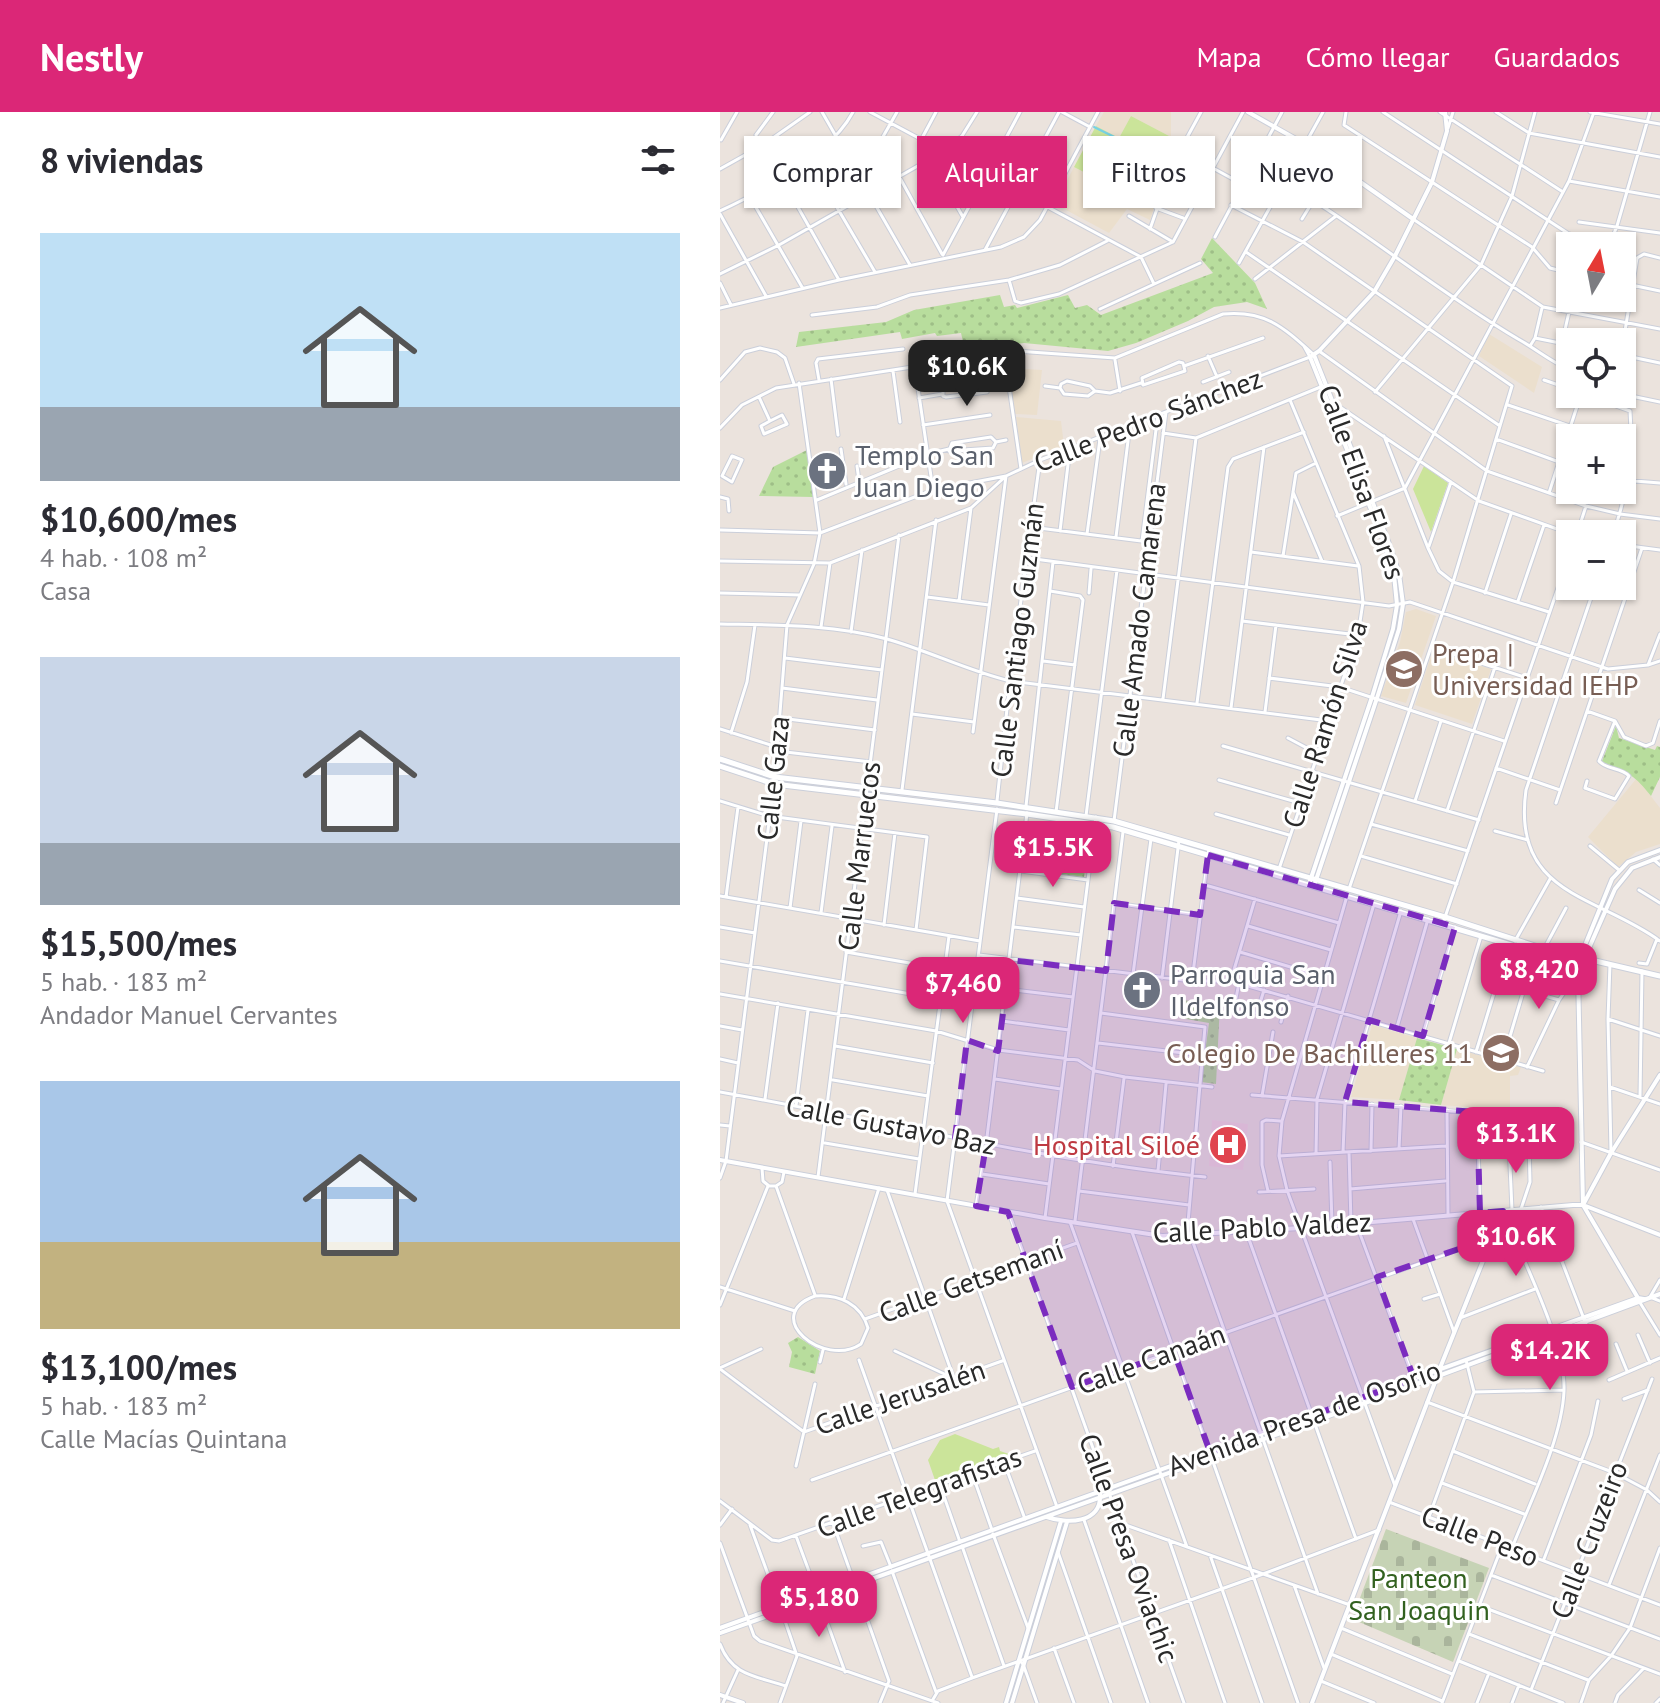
<!DOCTYPE html>
<html lang="es">
<meta charset="utf-8">
<style>
body{margin:0;font-family:"PT Sans",sans-serif;background:#f7f7f7;color:#2b2b33;height:100vh;display:flex;flex-direction:column;font-size:30px;white-space:nowrap}
*{box-sizing:border-box;margin:0}
p{font-size:26px;color:#7c7c81}
.icon{flex:none;width:44px;height:44px;fill:none;stroke:currentColor;stroke-width:2;stroke-linecap:round;stroke-linejoin:round}
.map{position:relative;flex:1;overflow:hidden}
.side{display:flex;flex-direction:column;background:#fff;width:720px}
.side>*{flex:none}
.top-card{position:absolute;left:24px;top:24px;width:760px;height:72px;display:flex;gap:16px}
.needle{width:52px;rotate:10deg}
.tools{position:absolute;left:836px;top:120px;display:grid;gap:16px}
.tools a{display:grid;place-items:center;width:80px;height:80px;border-radius:0px;background:#fff;box-shadow:0 2px 6px #0004;font-size:40px}
.price{position:absolute;translate:-50% -68px;padding:0 18px;border-radius:16px;background:#db2777;color:#fff;font-size:26px;line-height:52px;filter:drop-shadow(0 2px 4px #0008)}
.price::after{content:'';position:absolute;left:50%;top:48px;width:24px;height:18px;margin-left:-12px;background:inherit;clip-path:polygon(0 0,100% 0,50% 100%)}
.price.selected{background:#222;color:#fff}
ul{padding:0;list-style:none}
li{display:grid;align-content:center;gap:16px;height:424px;padding:0 40px}
li span{display:grid;place-items:center;height:248px;border-radius:0px;color:#555}
li>.icon{margin-inline-start:auto}
span .icon{width:144px;height:144px;fill:#fffc;stroke-width:1}
li b{font-size:34px}
h2{display:flex;justify-content:space-between;align-items:center;height:96px;padding:0 40px;font-size:34px}
.pill{padding:0 28px;border-radius:0px;background:#fff;box-shadow:0 2px 6px #0004;font-size:28px;line-height:72px}
.pill.selected{background:#db2777;color:#fff}
header{display:flex;align-items:center;gap:48px;box-sizing:border-box;height:112px;padding:0 40px;background:#db2777;color:#fff}
header strong{font-size:38px}
nav{display:flex;gap:44px;margin-inline-start:auto;font-size:28px}
main{display:flex;flex:1;min-height:0}
.map>svg:first-child{display:block}
.education{fill:#ebdfcd}
.medical{fill:#f1dadd}
.cemetery{fill:url(#cemetery-stones)}
.park{fill:url(#park-dots)}
.pitch{fill:#cbe49a}
.lines{fill:none;stroke-linecap:round;stroke-linejoin:round}
.stream{stroke:#77d1e5;stroke-width:2}
.minor-casing{stroke:#cbcfda;stroke-width:5}
.tertiary-casing{stroke:#cbcfda;stroke-width:6}
.secondary-casing{stroke:#cbcfda;stroke-width:7}
.minor{stroke:#fff;stroke-width:3}
.tertiary{stroke:#fff;stroke-width:4}
.secondary{stroke:#fff;stroke-width:5}
.marked{fill:#7b2cbf;fill-opacity:0.2;stroke:#7b2cbf;stroke-width:6;stroke-dasharray:16 10;stroke-linejoin:round}
.labels{text-anchor:middle;stroke-width:6;stroke-linejoin:round;paint-order:stroke}
.street-label{font-size:28px;fill:#2a2a2a;stroke:#fff}
.worship-label{font-size:28px;fill:#5b616d;stroke:#fff;text-anchor:start}
.education-label{font-size:28px;fill:#785e54;stroke:#fff;text-anchor:start}
.health-label{font-size:28px;fill:#be3a42;stroke:#fff;text-anchor:end}
.park-label{font-size:28px;fill:#32611f;stroke:#fff}
</style>
<header>
<strong>Nestly</strong>
<nav><a>Mapa</a><a>Cómo llegar</a><a>Guardados</a></nav>
</header>
<main>
<section class="side">
<h2>8 viviendas<svg class="icon" aria-label="filters" viewBox="0 0 24 24"><path d="M4 7h16M4 17h16"/><circle cx="9" cy="7" r="2"/><circle cx="15" cy="17" r="2"/></svg></h2>
<ul>
<li><span style="background:linear-gradient(#bfe0f5 70%,#9aa5b1 0)"><svg class="icon" aria-label="home" viewBox="0 0 24 24"><path d="M3 11l9-7 9 7M6 9v11h12V9"/></svg></span><div><b>$10,600/mes</b><p>4 hab. · 108 m²</p><p>Casa</p></div></li>
<li><span style="background:linear-gradient(#c9d6e8 75%,#9aa5b1 0)"><svg class="icon" aria-label="home" viewBox="0 0 24 24"><path d="M3 11l9-7 9 7M6 9v11h12V9"/></svg></span><div><b>$15,500/mes</b><p>5 hab. · 183 m²</p><p>Andador Manuel Cervantes</p></div></li>
<li><span style="background:linear-gradient(#a9c7e8 65%,#c2b280 0)"><svg class="icon" aria-label="home" viewBox="0 0 24 24"><path d="M3 11l9-7 9 7M6 9v11h12V9"/></svg></span><div><b>$13,100/mes</b><p>5 hab. · 183 m²</p><p>Calle Macías Quintana</p></div></li>
</ul>
</section>
<div class="map">
<svg width="940" height="1591" viewBox="0 0 940 1591">
<defs>
<pattern id="cemetery-stones" width="16" height="16" patternUnits="userSpaceOnUse" patternTransform="scale(2)"><rect width="16" height="16" fill="#c6d3b5"/><path d="M2 7V4a2 2 0 0 1 4 0v3zM10 15v-3a2 2 0 0 1 4 0v3z" fill="#aab59c"/></pattern>
<pattern id="park-dots" width="8" height="8" patternUnits="userSpaceOnUse" patternTransform="scale(2)"><rect width="8" height="8" fill="#b8dd9d"/><path d="M2 2h.1M6 6h.1" fill="none" stroke="#9ebe87" stroke-width="1.8" stroke-linecap="round"/></pattern>
</defs>
<rect width="100%" height="100%" fill="#ebe3dd"/>
<!-- education -->
<path class="education" d="M384,0H451V25L411,4L399,26L376,14Z
M354,55L434,96L430,108L407,97L389,121L335,92Z
M769,222L822,255L814,281L759,244Z
M304,257L322,258L317,303L295,302L289,258Z
M296,305L341,309L344,334L302,351Z
M696,497L716,504L686,591L661,584L680,530L686,500Z
M713,538L771,557L752,612L695,593Z
M917,666L940,696V732L916,740L898,755L868,725Z
M652,913L697,926L679,988L631,985Z
M737,937L801,955L798,963L790,964V998L721,993Z"/>
<!-- medical -->
<path class="medical" d="M492,1008L528,1012L523,1058L489,1054Z"/>
<!-- cemetery -->
<path class="cemetery" d="M666,1417L769,1456L733,1550L632,1507Z"/>
<!-- park -->
<path class="park" d="M492,126L535,171L547,197L527,190L494,195L468,209L416,231L388,239L304,231L245,238L241,221L217,224L215,221L182,227L180,220L76,235L79,220L166,210L194,198L280,183L284,195L295,193L297,196L348,183L355,196L367,193L381,203L493,161L481,147Z
M87,338L93,385L39,384L53,355Z
M896,614L899,626L935,638L937,634L940,635V665L931,684C915,664 909,660 884,652L882,649Z
M307,735L367,742L364,765L305,757Z
M462,888L500,892L496,972L481,970L489,911L460,906Z
M697,926L737,937L721,993L679,988Z
M78,1225L100,1239L95,1262L69,1255L72,1240L68,1231Z"/>
<!-- pitch -->
<path class="pitch" d="M411,4L451,25V48L434,96L354,55L376,14L399,26Z
M704,354L728,371L711,420L693,377Z
M235,1322L273,1337L279,1335L280,1339L292,1343L216,1371L208,1348L220,1328Z"/>
<g class="lines">
<!-- stream -->
<path class="stream" d="M374,15L435,45L450,47"/>
<defs>
<path id="minor" d="M102,0L190,153
M150,0L421,145L434,172
M342,0L370,15
M626,0L624,13L812,135L830,156L850,161
M663,0L849,122L886,134
M720,0L843,80
M776,0L809,21L940,45
M870,0L940,12
M728,16L733,0
M36,23L53,0
M1,28L17,0
M201,28L216,0
M160,30L222,142
M43,33L119,168
M460,38L522,72
M88,46L155,160
M210,47L243,105
M533,52C626,103 707,173 798,227C816,237 831,250 850,258
M135,56L160,30L177,0
M0,57L43,33L90,0
M849,69L940,85
M30,85L82,175
M511,93L583,130L792,274L733,470L629,777
M436,96L463,106
M0,99C43,79 110,43 133,0
M0,102L46,184
M409,104L453,130
M582,107L617,50
M693,107L823,195L940,217
M859,110L940,121
M430,117L453,51L481,0
M495,125L562,0
M889,134L897,114L930,0
M265,138L339,0
M526,140L780,314
M223,143L300,0
M519,151L603,0
M0,162L59,133L224,39L242,24L257,0
M535,167L616,104
M289,168L295,189L301,191L339,182L453,130L523,0
M0,171L11,193
M902,171L940,179
M0,196L119,168L281,135L304,125L320,108L378,0
M380,197L480,151
M92,203L157,195L190,183L289,168L340,153L387,129
M815,226L850,233
M842,231L849,200
M810,234L815,226L822,196
M902,237L917,146L924,142L940,146
M599,239L767,359L866,394L900,402L940,407
M902,243L940,251
M488,244L497,265
M395,248L400,279
M459,250L463,251L465,259L423,273L422,266Z
M286,254L301,357
M464,254L543,226
M195,256L213,378
M173,259L180,310
M111,267L118,323
M0,268L25,240L40,236L57,240L65,246L74,272
M99,268L96,251L98,247L183,237
M824,268L850,277
M347,269L370,274L375,279L368,284L344,282L340,276L341,272Z
M265,270L270,274L267,280L226,285L223,284V275Z
M483,270L509,260
M270,274L284,272
M325,274L340,276
M375,279L390,281L421,271
M655,280L761,153L792,84L815,0
M862,282L910,299C913,343 908,380 893,422
M911,284L940,290
M39,285L50,309L41,314L44,322L67,312L62,303L50,309
M199,286L222,282
M614,291L759,389L851,422
M788,293L885,326
M203,313L270,303
M0,316L22,293L56,276L296,239L395,246L503,202C545,198 563,215 593,242
M443,321L476,326L603,274
M664,324L708,436L719,459L733,470L829,500
M271,325L276,330L273,336L229,339L232,331Z
M776,327L850,354
M276,330L286,328
M902,331L906,332
M121,337L126,372
M12,344L22,348L12,370L2,364Z
M137,354L139,369
M902,368L940,371
M573,380L602,449
M829,381L861,282
M0,385L8,387L9,399
M97,388L208,342L229,337
M617,404L685,376L849,69L874,0
M311,415L429,430
M0,418L100,421L213,378L286,364L253,620
M340,419L350,336
M367,422L380,327
M857,422L866,394
M396,425L410,313
M422,429L438,302
M902,433L940,438
M709,434L731,370
M531,440L638,454
M563,444L576,361L596,351
M307,446L669,494L690,490L888,557L928,553L940,549
M0,449L110,451L251,396L286,364L320,348L590,245L584,234
M875,474L806,678C791,784 878,783 940,829
M330,479L360,484L363,488L336,700
M0,481L80,483
M369,481L371,457
M765,481L791,402
M207,485L269,493
M239,489L251,396
M798,489L824,413
M522,509L638,523
M0,512C55,513 113,512 167,527C209,539 248,559 290,569L609,609
M101,515L110,451
M131,520L142,438
M712,535L807,566
M65,546L162,558
M323,549L355,553
M928,553L940,522
M549,566L620,575L784,629
M62,576L157,588
M443,587L476,326
M477,591L508,355L513,347L584,320
M511,596L544,335
M867,599L895,609L904,625L926,634L933,631L940,609
M545,600L556,513
M192,602L254,610
M60,606L155,618
M0,617L57,635
M11,621L27,570L35,513
M568,626L598,642
M503,634L759,708
M57,639L151,650
M776,656L840,678
M55,663L67,513L94,452L100,421L79,271
M499,668L580,691
M867,669L865,676L895,687L909,664C901,655 886,658 879,649L895,609
M182,678L216,408
M0,689L49,704L207,725L196,818
M277,689L290,569L320,348
M695,689L721,609
M836,691L922,436
M306,694L333,450
M277,697L227,1089L337,1395
M727,699L775,555
M496,702L569,723
M366,704L397,458
M394,709L446,300
M651,712L748,739
M775,719L808,728
M303,731L371,739
M870,734L899,758
M641,744L737,772
M933,747L940,753
M559,757L638,523L643,490L639,454L570,288
M301,759L368,768
M485,773L619,811
M919,778L940,791
M0,784L260,829
M627,784L562,1009L559,1044L567,1078L675,1374
M6,785L18,695
M297,786L364,795
M394,791L480,803
M70,796L81,709
M101,801L112,714
M723,811L850,441
M164,813L175,721
M528,814L611,838
M0,815L35,821
M294,815L361,823
M795,829L830,767
M824,837L846,796
M126,840L224,857
M520,840L604,865
M259,843L472,869H511L823,959
M0,849L220,887
M919,851L927,852L937,827
M890,852L888,907L891,1040
M413,862L431,727
M442,866L459,728
M511,868L535,787
M472,869L489,736
M286,877L353,885
M804,878L839,888
M0,882L216,919L278,938L358,948L375,959L405,965L492,975
M514,896L519,871
M381,901L485,915L467,1122
M537,901L544,878
M888,907L940,924
M282,909L349,918
M561,910L568,884
M0,914L22,918
M677,915L708,807
M703,922L735,815
M378,931L481,943
M729,931L761,824
M115,934L213,951
M756,940L789,832
M0,947L18,951
M783,948L815,840
M807,955L839,888L858,861
M275,967L341,977
M113,968L208,984
M890,975L940,992
M0,980C162,1009 322,1048 485,1065
M532,983L782,1003L788,1008V1023
M542,984L553,920
M920,985L922,859
M45,987L58,891
M76,994L88,898
M727,998L728,1102
M757,1000L760,1100
M0,1013L10,1014
M861,1030L940,1058
M105,1031L199,1047
M789,1031L792,1098
M679,1037L681,994
M651,1039L652,992
M623,1040L625,990L681,799
M629,1040L631,1111
M596,1042L597,987L654,792
M559,1044L726,1034
M610,1050L612,1112
M393,1054L404,966
M42,1056L43,1069L49,1074H56
M438,1059L446,972
M262,1062L329,1072
M98,1065L179,423
M0,1066L6,1049L54,671
M56,1074L95,1183
M56,1074L62,1070L64,1060
M630,1077L725,1069
M167,1078L234,1267
M359,1079L469,1093
M548,1079L542,1053V1010L546,1008L560,1009
M539,1080L594,1077
M195,1082L229,824
M256,1094L266,1033L307,701
M821,1095L874,1233
M801,1097L810,1070L809,1031
M783,1099C802,1146 846,1231 844,1279C842,1327 810,1390 792,1436
M289,1101L464,1591
M325,1106L376,705
M693,1107L734,1220
M355,1109L403,720
M350,1110L467,1435
M636,1111L696,1273
M526,1119L636,1427
M412,1120L578,1591
M470,1122L598,1482
M940,1168L930,1185L940,1189
M0,1175L75,1199
M95,1184C119,1182 141,1192 148,1216L141,1232C104,1257 40,1204 95,1184Z
M124,1187L159,1076
M704,1187L720,1182
M919,1189L940,1223
M0,1193L48,1074
M740,1206L815,1177
M145,1207L357,1131
M918,1223L930,1251
M896,1232L907,1259
M175,1239L233,1266
M139,1248L252,1565
M100,1250L103,1238
M0,1256L41,1237
M0,1257L84,1320L282,1249
M889,1268L940,1246
M754,1280L843,1278
M904,1287L928,1278
M707,1290L895,1361L927,1378L940,1390
M733,1339L815,1372
M284,1350L305,1407
M76,1354L95,1272
M252,1361L272,1418
M92,1368L771,1126
M722,1371L804,1402
M220,1373L240,1430
M0,1389L52,1428L59,1429L315,1339
M669,1390L940,1493
M709,1405L754,1280L746,1248
M364,1408L428,1591
M113,1411L169,1569L160,1591
M400,1411L630,1493
M0,1413L12,1397
M30,1413L60,1495
M273,1422L308,1516
M76,1424L97,1481
M449,1428L505,1591
M0,1431L34,1524L40,1529L218,1591
M143,1434L161,1430L171,1455
M242,1434L284,1554
M338,1440L391,1591
M490,1443L542,1591
M824,1447L871,1323L878,1289
M172,1459L216,1580
M771,1463L940,1527
M574,1473L604,1556
M889,1473L940,1343
M98,1485L125,1560
M760,1494L940,1562
M621,1516L732,1562
M749,1522L868,1568
M0,1532C12,1564 36,1564 66,1574
M334,1536L354,1591
M611,1542L722,1589
M299,1548L303,1552L317,1591
M739,1549L843,1591
M601,1569L654,1591
M811,1578L932,1267
M212,1589L218,1579L252,1566L535,1465L659,1418
M3,1591L18,1558
M60,1591L77,1544L62,1500
M722,1591L782,1434
M757,1591L769,1561
M792,1591L799,1573
M861,1591L869,1568L891,1544L910,1516L940,1436
M895,1591L898,1583L923,1557
M936,1591L940,1587"/>
<path id="tertiary" d="M528,0L617,50L636,67L693,107
M594,243L668,429L679,462L683,492L679,517L657,586L594,774
M589,772L652,585L673,517L677,493L674,463L664,430L590,245L599,239L654,180L675,144L712,70L727,19L725,0
M859,848L892,767L908,750L940,738
M0,1048L325,1106L442,1124L581,1116L853,1093H863L940,1123
M864,1091L891,1041L940,963
M918,1186L863,1093L858,861L895,777L912,756L940,745
M720,1256L783,1099
M327,1405C346,1412 382,1412 380,1382
M0,1516L918,1186L924,1187
M0,1521L645,1291L940,1182
M0,1583L23,1591
M286,1591L341,1409
M292,1591L347,1410
M592,1591L717,1265"/>
<path id="secondary" d="M0,647L55,665L277,691L394,709L725,805L824,837L940,864
M0,654L54,672L307,702L393,715L815,840L859,849L870,848"/>
</defs>
<!-- minor casing -->
<use href="#minor" class="minor-casing"/>
<!-- tertiary casing -->
<use href="#tertiary" class="tertiary-casing"/>
<!-- secondary casing -->
<use href="#secondary" class="secondary-casing"/>
<!-- minor -->
<use href="#minor" class="minor"/>
<!-- tertiary -->
<use href="#tertiary" class="tertiary"/>
<!-- secondary -->
<use href="#secondary" class="secondary"/>
</g>
<!-- marked area -->
<path class="marked" d="M488,743L735,815L703,924L649,908L625,990L757,1000L760,1101L783,1099L771,1126L657,1165L694,1267L490,1340L454,1240L352,1275L288,1100L256,1094L266,1033L235,1026L247,928L278,939L290,848L386,859L394,791L480,803Z"/>
<!-- icons -->
<defs>
<symbol id="church-disc" viewBox="-11 -11 22 22"><circle r="9.5" fill="#6b7280" stroke="#fff"/><path d="M-1.2-6h2.4v3.5h3.3v2.4h-3.3V6h-2.4V-.1h-3.3v-2.4h3.3Z" fill="#fff"/></symbol>
<symbol id="university-disc" viewBox="-11 -11 22 22"><circle r="9.5" fill="#8d6e63" stroke="#fff"/><path d="M0-5L7-2L0 1L-7-2ZM-4 1L0 2.5L4 1V4Q0 6-4 4Z" fill="#fff"/></symbol>
<symbol id="hospital-disc" viewBox="-11 -11 22 22"><circle r="9.5" fill="#e0444e" stroke="#fff"/><path d="M-5-5h3v3.5h4V-5h3V5h-3V1.5h-4V5h-3Z" fill="#fff"/></symbol>
</defs>
<g fill-rule="evenodd">
<use href="#church-disc" x="85" y="337" width="44" height="44"/>
<use href="#university-disc" x="662" y="535" width="44" height="44"/>
<use href="#church-disc" x="400" y="856" width="44" height="44"/>
<use href="#university-disc" x="759" y="919" width="44" height="44"/>
<use href="#hospital-disc" x="486" y="1011" width="44" height="44"/>
</g>
<g class="labels">
<!-- street labels -->
<g class="street-label">
<text transform="translate(428 308) rotate(-21)" y="10">Calle Pedro Sánchez</text>
<text transform="translate(642 370) rotate(70)" y="10">Calle Elisa Flores</text>
<text transform="translate(419 508) rotate(-83)" y="10">Calle Amado Camarena</text>
<text transform="translate(297 528) rotate(-83)" y="10">Calle Santiago Guzmán</text>
<text transform="translate(605 612) rotate(-72)" y="10">Calle Ramón Silva</text>
<text transform="translate(53 666) rotate(-84)" y="10">Calle Gaza</text>
<text transform="translate(139 744) rotate(-83)" y="10">Calle Marruecos</text>
<text transform="translate(171 1013) rotate(11)" y="10">Calle Gustavo Baz</text>
<text transform="translate(542 1115) rotate(-3)" y="10">Calle Pablo Valdez</text>
<text transform="translate(251 1169) rotate(-20)" y="10">Calle Getsemaní</text>
<text transform="translate(431 1247) rotate(-20)" y="10">Calle Canaán</text>
<text transform="translate(180 1285) rotate(-19)" y="10">Calle Jerusalén</text>
<text transform="translate(584 1306) rotate(-20)" y="10">Avenida Presa de Osorio</text>
<text transform="translate(199 1380) rotate(-20)" y="10">Calle Telegrafistas</text>
<text transform="translate(760 1424) rotate(21)" y="10">Calle Peso</text>
<text transform="translate(869 1428) rotate(-69)" y="10">Calle Cruzeiro</text>
<text transform="translate(409 1436) rotate(70)" y="10">Calle Presa Oviachic</text>
</g>
<!-- worship labels -->
<g class="worship-label">
<text x="135" y="353">Templo San<tspan x="135" dy="32">Juan Diego</tspan></text>
<text x="450" y="872">Parroquia San<tspan x="450" dy="32">Ildelfonso</tspan></text>
</g>
<!-- education labels -->
<g class="education-label">
<text x="712" y="551">Prepa |<tspan x="712" dy="32">Universidad IEHP</tspan></text>
<text x="753" y="951" text-anchor="end">Colegio De Bachilleres 11</text>
</g>
<!-- health labels -->
<g class="health-label">
<text x="480" y="1043">Hospital Siloé</text>
</g>
<!-- park labels -->
<g class="park-label">
<text x="699" y="1476">Panteon<tspan x="699" dy="32">San Joaquin</tspan></text>
</g>
</g>
</svg>
<div class="tools">
<a><svg class="needle" viewBox="-14 -14 28 28"><path d="M0-13l5 13h-10z" fill="#e53935"/><path d="M0 13l5-13h-10z" fill="#7c7c81"/></svg></a>
<a><svg class="icon" aria-label="locate" viewBox="0 0 24 24"><circle cx="12" cy="12" r="6"/><path d="M12 2v4M12 18v4M2 12h4M18 12h4"/></svg></a>
<a>+</a>
<a>−</a>
</div>
<b class="price selected" style="left:247px;top:296px">$10.6K</b>
<b class="price" style="left:333px;top:777px">$15.5K</b>
<b class="price" style="left:819px;top:899px">$8,420</b>
<b class="price" style="left:243px;top:913px">$7,460</b>
<b class="price" style="left:796px;top:1063px">$13.1K</b>
<b class="price" style="left:796px;top:1166px">$10.6K</b>
<b class="price" style="left:830px;top:1280px">$14.2K</b>
<b class="price" style="left:99px;top:1527px">$5,180</b>
<div class="top-card">
<a class="pill">Comprar</a>
<a class="pill selected">Alquilar</a>
<a class="pill">Filtros</a>
<a class="pill">Nuevo</a>
</div>
</div>
</main>
